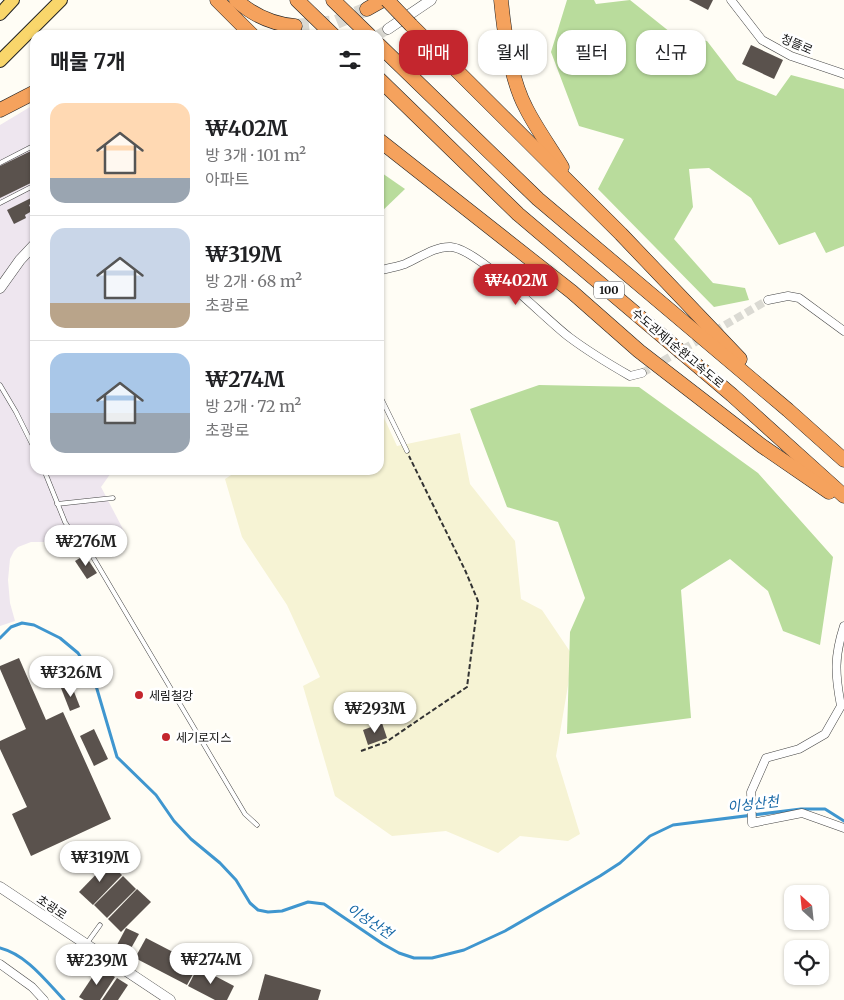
<!DOCTYPE html>
<html lang="ko">
<head>
<meta charset="utf-8">
<style>
  :root { --surface:#fff; --page:#f6f6f6; --text:#202124; --muted:#757577; --line:#e0e0e0; --accent:#c4262e }
  body { margin:0; font-family:Merriweather,"Noto Sans KR",serif; background:var(--page); color:var(--text); height:100vh; display:flex; flex-direction:column; font-size:19px; white-space:nowrap }
  * { box-sizing:border-box; margin:0 }
  p { font-size:16px; color:var(--muted) }
  .icon { flex:none; width:28px; height:28px; fill:none; stroke:currentColor; stroke-width:2; stroke-linecap:round; stroke-linejoin:round }
  .map { position:relative; flex:1; overflow:hidden }
  .sheet { position:absolute; left:30px; top:30px; width:354px; height:445px; display:flex; flex-direction:column; background:var(--surface); border-radius:15px; box-shadow:0 1px 4px #0004 }
  .sheet>* { flex:none }
  .banner { position:absolute; left:399px; top:30px; width:370px; height:45px; display:flex; gap:10px }
  .needle { width:32px; rotate:333deg }
  .controls { position:absolute; left:784px; top:885px; display:grid; gap:10px }
  .controls a { display:grid; place-items:center; width:45px; height:45px; border-radius:10px; background:var(--surface); box-shadow:0 1px 4px #0004; font-size:25px }
  .price { position:absolute; translate:-50% -42px; padding:0 11px; border-radius:18px; background:#fff; color:#222; font-size:16px; line-height:32px; filter:drop-shadow(0 1px 2px #0008) }
  .price::after { content:''; position:absolute; left:50%; top:30px; width:15px; height:11px; margin-left:-8px; background:inherit; clip-path:polygon(0 0,100% 0,50% 100%) }
  .price.on { background:var(--accent); color:#fff }
  ul { padding:0; list-style:none }
  li { display:flex; align-items:center; gap:15px; height:125px; padding:0 20px }
  li+li { border-top:1px solid var(--line) }
  li span { display:grid; place-items:center; flex:none; width:140px; height:100px; border-radius:15px; color:#555 }
  li>.icon { margin-inline-start:auto }
  span .icon { width:60px; height:60px; fill:#fffc; stroke-width:1 }
  li b { font-size:21px }
  h2 { display:flex; justify-content:space-between; align-items:center; height:60px; padding:0 20px; font-size:21px }
  .chip { padding:0 18px; border-radius:15px; background:var(--surface); box-shadow:0 1px 4px #0004; font-size:18px; line-height:45px }
  .chip.on { background:var(--accent); color:#fff }
  .map>svg:first-child { display:block }
  .industrial { fill:#eee6ef }
  .farmland { fill:#f6f3d4 }
  .forest { fill:#b9dc9c }
  .lines { fill:none; stroke-linecap:round; stroke-linejoin:round }
  .stream { stroke:#3f96cf; stroke-width:3 }
  .building { fill:#5a524d }
  .minor-tunnel { stroke:#dbdad3; stroke-width:8; stroke-dasharray:8 4; stroke-linecap:butt }
  .tertiary-tunnel { stroke:#dbdad3; stroke-width:10; stroke-dasharray:10 5; stroke-linecap:butt }
  .motorway-tunnel { stroke:#dbdad3; stroke-width:14; stroke-dasharray:14 7; stroke-linecap:butt }
  .service-casing { stroke:#444; stroke-width:5 }
  .minor-casing { stroke:#444; stroke-width:9 }
  .tertiary-casing { stroke:#444; stroke-width:11 }
  .primary-casing { stroke:#222; stroke-width:14 }
  .motorway-casing { stroke:#222; stroke-width:15 }
  .path { stroke:#333; stroke-width:2; stroke-dasharray:5 2.5; stroke-linecap:butt }
  .service { stroke:#fff; stroke-width:4 }
  .minor { stroke:#fff; stroke-width:8 }
  .tertiary { stroke:#fff; stroke-width:10 }
  .primary { stroke:#f9d66b; stroke-width:12 }
  .motorway { stroke:#f5a25d; stroke-width:14 }
  .motorway-bridge-casing { stroke:#222; stroke-width:15; stroke-linecap:butt }
  .motorway-bridge { stroke:#f5a25d; stroke-width:14 }
  .poi-dot { fill:#c4262e; stroke:#fff; stroke-width:2 }
  .labels { text-anchor:middle; dominant-baseline:central; stroke-width:5; stroke-linejoin:round; paint-order:stroke }
  .shield { fill:#fff; stroke:#585858; stroke-width:1 }
  .shield-label { font-size:11px; font-weight:bold; fill:#111 }
  .street-label { font-size:12px; fill:#111; stroke:#fff }
  .poi-label { font-size:12px; fill:#111; stroke:#fff; text-anchor:start }
  .water-label { font-size:14px; font-style:italic; fill:#1768a6; stroke:#fff }
</style>
</head>
<body>
<div class="map">
<svg width="844" height="1000" viewBox="0 0 844 1000">
  <rect width="100%" height="100%" fill="#fffdf5"/>
  <path class="industrial" d="M35 104V470H113L101 487 125 533 86 553 49 542H31L18 547 14 551 10 559 8 580 10 603 15 621 0 626V125Z"/>
  <path class="farmland" d="M379 407 397 446 460 433 470 484 515 541 521 599 542 610 573 656 556 756 580 834 568 841 520 836 498 853 446 831 392 836 335 796 303 686 320 677 287 605 242 537 225 479 239 470H379Z"/>
  <g class="forest">
    <path d="M567 0H594L596 4 630 0 675 36 707 41 737 80 776 96 791 75 844 89V246L826 253 815 232 779 245 751 198 709 168 689 169 693 207 674 239 713 283 745 288 749 300 714 307 598 189 624 139 579 126 551 52Z"/>
    <path d="M379 171 405 189 379 214Z"/>
    <path d="M539 385 639 387 758 473 833 557 820 645 783 631 768 591 730 559 681 590 691 718 567 734 570 632 585 598 558 522 507 507 470 409Z"/>
  </g>
  <g class="lines">
    <g class="stream">
      <path d="M0 638 11 627 22 623 34 625 60 638 78 653 94 679 117 757 156 795 174 821 191 839 220 863 236 880 250 903 258 910 268 912 282 911 308 902 324 904 383 944 399 953 414 958H432L464 950 505 931 600 876 620 863 650 836 673 825 801 809H825L844 821"/>
      <path d="M0 948C27 955 46 981 64 1000"/>
    </g>
  </g>
  <g class="building">
    <path d="M689 0H713L708 10Z"/>
    <path d="M751 45 783 60 774 79 742 64Z"/>
    <path d="M35 149V181L0 198V166Z"/>
    <path d="M35 196V202L29 205 32 211 25 215 26 218 14 224 7 210Z"/>
    <path d="M85 555 97 573 87 579 75 561Z"/>
    <path d="M19 658 46 720 63 712 111 819 31 856 12 814 27 807 0 749V741L26 729 0 669V666Z"/>
    <path d="M71 684 80 707 70 711 61 688Z"/>
    <path d="M382 723 387 738 368 745 363 730Z"/>
    <path d="M94 729 108 759 94 766 80 736Z"/>
    <path d="M108 862 122 875 93 905 79 892Z"/>
    <path d="M123 876 136 889 107 918 94 905Z"/>
    <path d="M137 889 151 902 121 932 108 919Z"/>
    <path d="M126 928 139 934 129 952 117 945Z"/>
    <path d="M146 938 198 965 187 985 135 958Z"/>
    <path d="M99 967 115 977 100 1000H84L79 997Z"/>
    <path d="M198 967 234 986 227 1000H215L188 986Z"/>
    <path d="M265 974 321 990 318 1000H258Z"/>
    <path d="M117 978 128 985 118 1000H102Z"/>
  </g>
  <g class="lines">
    <path class="minor-tunnel" d="M642 373 768 300"/>
    <path class="tertiary-tunnel" d="M378 35 388 29"/>
    <path class="motorway-tunnel" d="M295 26 336 22 367 9"/>
    <defs>
      <g id="service">
        <path d="M0 163 35 145"/>
        <path d="M0 203 35 185"/>
        <path d="M0 385 16 412 35 450"/>
        <path d="M379 394 407 451"/>
        <path d="M44 470 65 522 72 533 87 547 245 814 257 825"/>
        <path d="M57 504 113 498"/>
        <path d="M87 547 112 554"/>
        <path d="M87 943 100 925"/>
      </g>
      <g id="minor">
        <path d="M731 0 762 40 791 56 844 74"/>
        <path d="M379 271C387 268 397 267 405 264 419 258 435 246 451 247 478 249 544 318 569 337 589 352 609 364 630 376L642 373"/>
        <path d="M768 300 788 296 799 298 844 331"/>
        <path d="M844 626C834 657 835 674 841 706L825 734 799 749 766 758 751 792 752 823 802 813 844 828"/>
        <path d="M0 964 32 987 44 1000"/>
      </g>
      <g id="tertiary">
        <path d="M388 29 431 0"/>
        <path d="M0 288 20 260 35 244"/>
        <path d="M0 887 170 1000"/>
      </g>
      <g id="primary">
        <path d="M0 14 13 0"/>
        <path d="M0 61 61 0"/>
      </g>
      <g id="motorway">
        <path d="M217 0 252 35"/>
        <path d="M236 0C254 16 272 24 295 26"/>
        <path d="M297 0 333 35"/>
        <path d="M333 0 369 35"/>
        <path d="M501 0C504 31 511 80 526 108 536 128 550 147 562 167"/>
        <path d="M367 9 383 0"/>
        <path d="M411 25 621 234 740 359"/>
        <path d="M379 45 538 199 788 410 844 460"/>
        <path d="M379 79 518 214 732 395 844 496"/>
        <path d="M0 110 35 92"/>
        <path d="M379 140 572 292 639 351 762 446 829 492"/>
      </g>
    </defs>
    <use href="#service" class="service-casing"/>
    <use href="#minor" class="minor-casing"/>
    <use href="#tertiary" class="tertiary-casing"/>
    <use href="#primary" class="primary-casing"/>
    <use href="#motorway" class="motorway-casing"/>
    <path class="path" d="M361 751 386 742 467 687 478 601 465 570 409 456"/>
    <use href="#service" class="service"/>
    <use href="#minor" class="minor"/>
    <use href="#tertiary" class="tertiary"/>
    <use href="#primary" class="primary"/>
    <use href="#motorway" class="motorway"/>
    <defs>
      <path id="motorway-bridge" d="M387 0 411 25"/>
    </defs>
    <use href="#motorway-bridge" class="motorway-bridge-casing"/>
    <use href="#motorway-bridge" class="motorway-bridge"/>
  </g>
  <g class="poi-dot">
    <circle cx="139" cy="695" r="5"/>
    <circle cx="166" cy="737" r="5"/>
  </g>
  <g class="labels">
    <rect class="shield" x="594" y="281.5" width="30" height="17" rx="4"/>
    <g class="shield-label">
      <text x="609" y="290">100</text>
    </g>
    <g class="street-label">
      <text transform="translate(797 44) rotate(23)">청뜰로</text>
      <text transform="translate(678 348) rotate(40)">수도권제1순환고속도로</text>
      <text transform="translate(52 907) rotate(34)">초광로</text>
    </g>
    <g class="poi-label">
      <text x="149" y="695">세림철강</text>
      <text x="176" y="737">세기로지스</text>
    </g>
    <g class="water-label">
      <text transform="translate(753 804) rotate(-7)">이성산천</text>
      <text transform="translate(370 921) rotate(33)">이성산천</text>
    </g>
  </g>
</svg>
<div class="controls">
<a><svg class="needle" viewBox="-14 -14 28 28"><path d="M0-13l5 13h-10z" fill="#e53935"/><path d="M0 13l5-13h-10z" fill="#757577"/></svg></a>
<a><svg class="icon" aria-label="locate" viewBox="0 0 24 24"><circle cx="12" cy="12" r="6"/><path d="M12 2v4M12 18v4M2 12h4M18 12h4"/></svg></a>
</div>
<b class="price on" style="left:516px;top:306px">₩402M</b>
<b class="price" style="left:86px;top:567px">₩276M</b>
<b class="price" style="left:71px;top:698px">₩326M</b>
<b class="price" style="left:375px;top:734px">₩293M</b>
<b class="price" style="left:100px;top:883px">₩319M</b>
<b class="price" style="left:211px;top:985px">₩274M</b>
<b class="price" style="left:97px;top:986px">₩239M</b>
<div class="banner">
<a class="chip on">매매</a>
<a class="chip">월세</a>
<a class="chip">필터</a>
<a class="chip">신규</a>
</div>
<section class="sheet">
<h2>매물 7개<svg class="icon" aria-label="filters" viewBox="0 0 24 24"><path d="M4 7h16M4 17h16"/><circle cx="9" cy="7" r="2"/><circle cx="15" cy="17" r="2"/></svg></h2>
<ul>
<li><span style="background:linear-gradient(#ffd9b3 75%,#9aa5b1 0)"><svg class="icon" aria-label="home" viewBox="0 0 24 24"><path d="M3 11l9-7 9 7M6 9v11h12V9"/></svg></span><div><b>₩402M</b><p>방 3개 · 101 m²</p><p>아파트</p></div></li>
<li><span style="background:linear-gradient(#c9d6e8 75%,#b9a48a 0)"><svg class="icon" aria-label="home" viewBox="0 0 24 24"><path d="M3 11l9-7 9 7M6 9v11h12V9"/></svg></span><div><b>₩319M</b><p>방 2개 · 68 m²</p><p>초광로</p></div></li>
<li><span style="background:linear-gradient(#a9c7e8 60%,#9aa5b1 0)"><svg class="icon" aria-label="home" viewBox="0 0 24 24"><path d="M3 11l9-7 9 7M6 9v11h12V9"/></svg></span><div><b>₩274M</b><p>방 2개 · 72 m²</p><p>초광로</p></div></li>
</ul>
</section>
</div>
</body>
</html>
